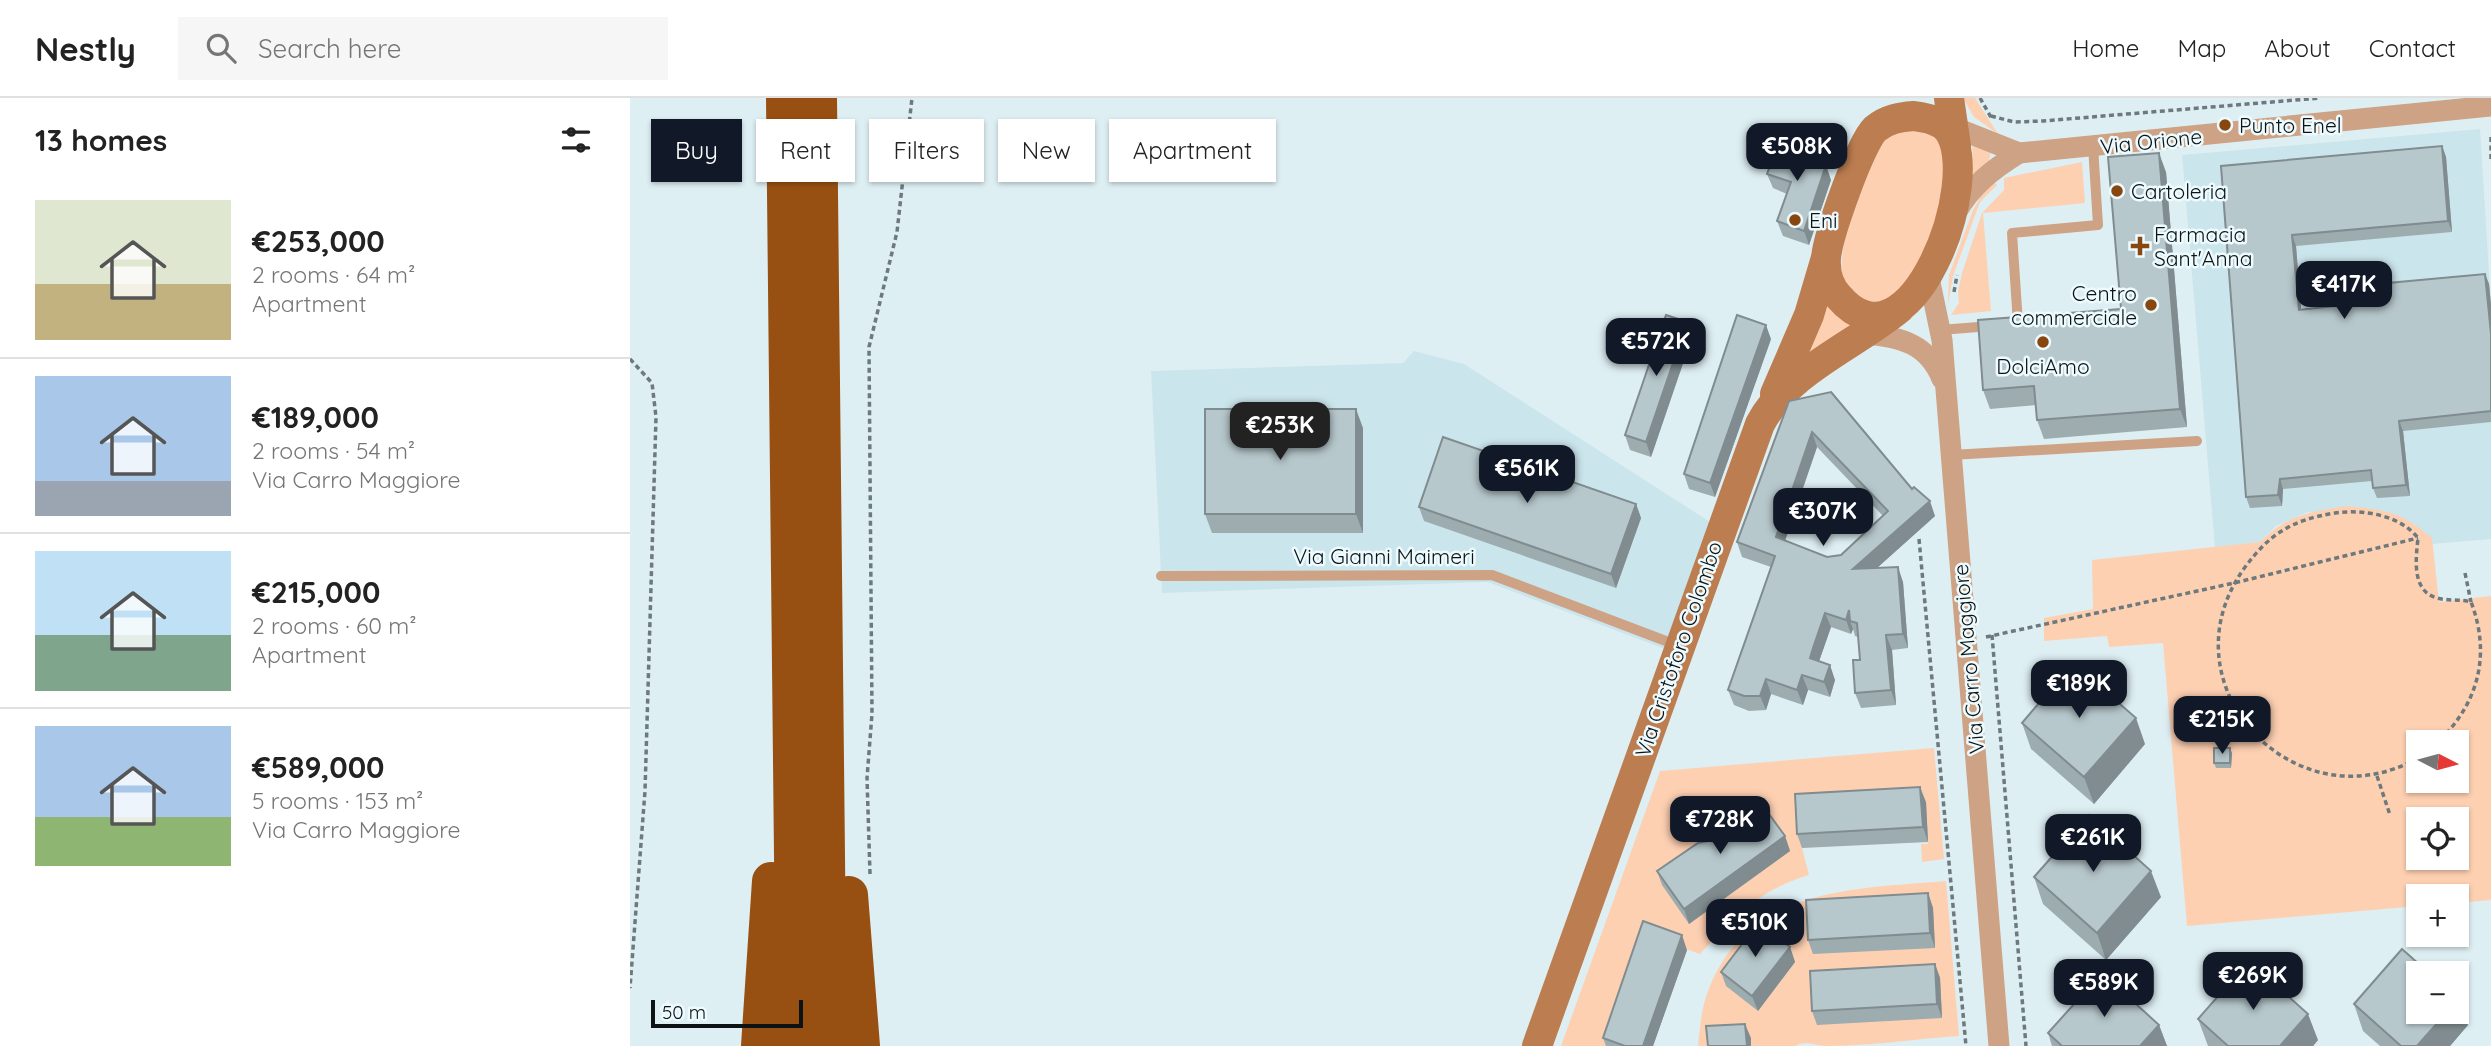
<!DOCTYPE html>
<html lang="en">
<head>
<meta charset="utf-8">
<style>
  :root { --surface:#fff; --page:#f6f6f6; --text:#222; --muted:#767676; --line:#e0e0e0; --accent:#111827 }
  body { margin:0; font-family:Quicksand,sans-serif; background:var(--page); color:var(--text); height:100vh; display:flex; flex-direction:column; font-size:26px; white-space:nowrap }
  * { box-sizing:border-box; margin:0 }
  p { font-size:23px; color:var(--muted) }
  .icon { flex:none; width:38px; height:38px; fill:none; stroke:currentColor; stroke-width:2; stroke-linecap:round; stroke-linejoin:round }
  .map { position:relative; flex:1; overflow:hidden }
  .drawer { display:flex; flex-direction:column; background:var(--surface); width:630px }
  .drawer>* { flex:none }
  .hud { position:absolute; left:21px; top:21px; width:665px; height:63px; display:flex; gap:14px }
  .needle { width:46px; rotate:96deg }
  .fabs { position:absolute; left:1776px; top:632px; display:grid; gap:14px }
  .fabs a { display:grid; place-items:center; width:63px; height:63px; border-radius:0px; background:var(--surface); box-shadow:0 2px 5px #0004; font-size:35px }
  .scale { position:absolute; left:21px; bottom:18px; width:152px; box-sizing:border-box; padding-left:7px; border:4px solid #0d1315; border-top:0; font-size:19px; line-height:24px; white-space:nowrap; color:#0d1315; -webkit-text-stroke:5px #edfbff; paint-order:stroke }
  .price { position:absolute; translate:-50% -60px; padding:0 16px; border-radius:14px; background:var(--accent); color:#fff; font-size:23px; line-height:46px; filter:drop-shadow(0 2px 4px #0008) }
  .price::after { content:''; position:absolute; left:50%; top:42px; width:21px; height:16px; margin-left:-10px; background:inherit; clip-path:polygon(0 0,100% 0,50% 100%) }
  .price.selected { background:#222; color:#fff }
  ul { padding:0; list-style:none }
  li { display:flex; align-items:center; gap:21px; height:175px; padding:0 35px }
  li+li { border-top:2px solid var(--line) }
  li span { display:grid; place-items:center; flex:none; width:196px; height:140px; border-radius:0px; color:#555 }
  li>.icon { margin-inline-start:auto }
  span .icon { width:84px; height:84px; fill:#fffc; stroke-width:1 }
  li b { font-size:30px }
  h2 { display:flex; justify-content:space-between; align-items:center; height:84px; padding:0 35px; font-size:30px }
  .chip { padding:0 24px; border-radius:0px; background:var(--surface); box-shadow:0 2px 5px #0004; font-size:24px; line-height:63px }
  .chip.selected { background:var(--accent); color:#fff }
  header { display:flex; align-items:center; gap:42px; box-sizing:border-box; height:98px; padding:0 35px; background:var(--surface); border-bottom:2px solid var(--line) }
  header strong { font-size:33px }
  nav { display:flex; gap:38px; margin-inline-start:auto; font-size:24px }
  .search { width:490px; height:63px; background:var(--page); display:flex; align-items:center; gap:18px; box-sizing:border-box; padding:0 24px; border-radius:0px; color:var(--muted); font-size:26px }
  main { display:flex; flex:1; min-height:0 }
  .map>svg:first-child { display:block }
  .built { fill:#cbe5ec }
  .green { fill:#fed0b2; fill-rule:evenodd }
  .lines { fill:none; stroke-linecap:round; stroke-linejoin:round }
  .path { stroke:#6e797c; stroke-width:3.5; stroke-dasharray:5 3.5; stroke-linecap:butt }
  .lane { stroke:#cea285; stroke-width:10 }
  .street { stroke:#cea285; stroke-width:21 }
  .secondary { stroke:#bc7d50; stroke-width:30 }
  .highway { stroke:#975012; stroke-width:38 }
  .wall { fill:#9dacaf; fill-rule:evenodd }
  .shaded-wall { fill:#808c8f }
  .building { fill:#b7c8cc; stroke:#808c8f; stroke-width:2; fill-rule:evenodd }
  .poi-dot { fill:#87470f; stroke:#edfbff; stroke-width:2.5 }
  .labels { text-anchor:middle; dominant-baseline:central; stroke-width:5; stroke-linejoin:round; paint-order:stroke }
  .poi-label { font-size:21px; fill:#0d1315; stroke:#edfbff; text-anchor:start }
  .street-label { font-size:21px; fill:#0d1315; stroke:#edfbff }
</style>
</head>
<body>
<header>
<strong>Nestly</strong>
<div class="search"><svg class="icon" aria-label="search" viewBox="0 0 24 24"><circle cx="10" cy="10" r="6"/><path d="M15 15l6 6"/></svg>Search here</div>
<nav><a>Home</a><a>Map</a><a>About</a><a>Contact</a></nav>
</header>
<main>
<section class="drawer">
<h2>13 homes<svg class="icon" aria-label="filters" viewBox="0 0 24 24"><path d="M4 7h16M4 17h16"/><circle cx="9" cy="7" r="2"/><circle cx="15" cy="17" r="2"/></svg></h2>
<ul>
<li><span style="background:linear-gradient(#dfe7d0 60%,#c2b280 0)"><svg class="icon" aria-label="home" viewBox="0 0 24 24"><path d="M3 11l9-7 9 7M6 9v11h12V9"/></svg></span><div><b>€253,000</b><p>2 rooms · 64 m²</p><p>Apartment</p></div></li>
<li><span style="background:linear-gradient(#a9c7e8 75%,#9aa5b1 0)"><svg class="icon" aria-label="home" viewBox="0 0 24 24"><path d="M3 11l9-7 9 7M6 9v11h12V9"/></svg></span><div><b>€189,000</b><p>2 rooms · 54 m²</p><p>Via Carro Maggiore</p></div></li>
<li><span style="background:linear-gradient(#bfe0f5 60%,#7fa58c 0)"><svg class="icon" aria-label="home" viewBox="0 0 24 24"><path d="M3 11l9-7 9 7M6 9v11h12V9"/></svg></span><div><b>€215,000</b><p>2 rooms · 60 m²</p><p>Apartment</p></div></li>
<li><span style="background:linear-gradient(#a9c7e8 65%,#8fb573 0)"><svg class="icon" aria-label="home" viewBox="0 0 24 24"><path d="M3 11l9-7 9 7M6 9v11h12V9"/></svg></span><div><b>€589,000</b><p>5 rooms · 153 m²</p><p>Via Carro Maggiore</p></div></li>
</ul>
</section>
<div class="map">
<svg width="1861" height="948" viewBox="0 0 1861 948">
  <rect width="100%" height="100%" fill="#deeff3"/>
  <g class="built">
    <path d="M1850 31 1861 207V441L1802 446V440L1678 414 1646 428 1630 444 1585 450 1552 57Z"/>
    <path d="M784 253 834 266 1080 424 1035 551 858 484 532 495 521 273 773 265Z"/>
  </g>
  <g class="green">
    <path d="M1333 0H1345L1368 36 1344 19Z"/>
    <path d="M1289 30C1297 34 1311 39 1314 49 1325 84 1293 186 1258 201 1253 204 1243 203 1237 203 1229 197 1217 189 1213 181 1204 156 1239 48 1262 34 1268 31 1281 31 1289 30Z"/>
    <path d="M1342 42 1361 51 1359 64 1343 76Z"/>
    <path d="M1452 64 1455 105 1353 115 1361 213 1321 217 1329 205 1328 194 1332 175 1352 115 1374 92V80Z"/>
    <path d="M1365 85 1367 87 1350 104 1323 178 1318 206 1319 177 1343 112 1354 93Z"/>
    <path d="M1195 205 1228 226 1170 263Z"/>
    <path d="M1716 408C1756 412 1770 413 1802 440L1809 504 1861 498V802L1827 805V798H1788V808L1557 828 1533 545 1479 549 1477 538 1414 543V520L1463 511 1462 462 1630 444C1656 417 1680 414 1716 408ZM1788 644H1827V682H1788ZM1788 721H1827V760H1788Z"/>
    <path d="M1304 650 1314 761 1292 764 1291 746H1298L1295 704 1171 711 1172 750 1179 777C1127 793 1106 817 1070 856L1019 838 980 948H931L1030 673Z"/>
    <path d="M1316 783 1329 938C1285 941 1240 948 1196 948 1184 948 1177 942 1165 948H1068C1070 931 1071 912 1077 896 1115 789 1222 791 1316 783Z"/>
  </g>
  <g class="lines">
    <g class="path">
      <path d="M1350 0 1362 21"/>
      <path d="M1361 18 1384 24 1413 23 1690 0"/>
      <path d="M1861 39V63"/>
      <path d="M1324 194 1327 177"/>
      <path d="M0 261 22 285 26 319 15 693 0 890"/>
      <path d="M1289 441 1336 948"/>
      <path d="M1835 475 1841 504"/>
      <path d="M1362 537 1396 948"/>
      <path d="M1356 539 1604 485 1788 440"/>
      <path d="M1788 660C1666 729 1532 588 1613 472 1639 436 1661 422 1705 415 1733 411 1770 417 1788 440 1786 460 1781 493 1807 500 1818 503 1830 501 1841 504 1861 556 1849 605 1808 644"/>
      <path d="M1747 678 1760 717"/>
      <path d="M240 776 237 680 242 616 239 249 267 134 282 0"/>
    </g>
    <g class="lane">
      <path d="M1380 226H1388L1382 135 1468 127 1463 48"/>
      <path d="M1310 232 1361 228"/>
      <path d="M1321 357 1567 343"/>
      <path d="M531 478 862 477 1049 548"/>
    </g>
    <g class="street">
      <path d="M1311 24 1389 55 1861 8"/>
      <path d="M1326 115C1341 88 1363 71 1389 55"/>
      <path d="M1298 175 1312 242 1369 948"/>
      <path d="M1236 236C1271 239 1298 246 1312 281"/>
    </g>
    <g class="secondary">
      <path d="M1319 0 1326 48"/>
      <path d="M1284 18C1297 20 1310 22 1318 32 1355 80 1280 282 1209 199 1199 189 1195 174 1196 160 1198 137 1230 46 1245 31 1257 21 1270 19 1284 18Z"/>
      <path d="M1145 296 1179 217 1195 163"/>
      <path d="M907 948 1130 326C1158 273 1224 248 1269 211"/>
    </g>
    <g class="highway">
      <path d="M155 0 165 948"/>
      <path d="M188 0 198 948"/>
      <path d="M219 797 231 948"/>
      <path d="M130 948 141 783"/>
    </g>
  </g>
  <g class="wall">
    <path d="M1812 48 1816 59 1822 134 1666 148 1671 211 1759 202 1855 176 1859 186 1861 207V324L1773 333 1780 398 1747 400 1743 390 1742 383 1653 391 1652 408 1620 410 1616 399 1591 68Z"/>
    <path d="M1176 51 1180 61 1201 82 1179 147 1153 138 1147 123 1157 96 1143 90 1137 76Z"/>
    <path d="M1536 74 1557 329 1414 341 1407 322 1406 307 1360 311 1353 292 1491 211Z"/>
    <path d="M1057 224 1062 239 1021 359 1000 352 995 337Z"/>
    <path d="M1141 241 1085 399 1059 391 1054 376Z"/>
    <path d="M1159 303 1305 418 1247 470 1273 484 1278 550 1262 552 1266 607 1231 610 1225 595 1230 562 1228 539 1225 538 1223 531 1221 536 1201 529 1189 563 1205 582 1200 599 1178 592 1173 607 1141 596 1136 612 1119 613 1104 607 1098 592 1141 469 1112 459 1107 444ZM1187 349 1253 418 1211 457 1197 459 1155 443Z"/>
    <path d="M733 330V435H582L575 416Z"/>
    <path d="M1006 406 1011 420 986 490 794 423 789 409Z"/>
    <path d="M1392 625 1515 646 1464 706 1401 651Z"/>
    <path d="M1602 655 1601 670H1586L1584 665Z"/>
    <path d="M1296 704 1298 744 1172 750 1167 736Z"/>
    <path d="M1155 738 1160 753 1059 826 1032 787 1027 773Z"/>
    <path d="M1404 779 1531 799 1476 862 1413 806Z"/>
    <path d="M1298 795 1303 810 1305 850 1183 856 1178 842Z"/>
    <path d="M1160 849 1165 864 1128 913 1096 888 1091 874Z"/>
    <path d="M1057 852 1023 948H976L973 940Z"/>
    <path d="M1305 866 1310 880 1312 920 1187 927 1182 913Z"/>
    <path d="M1724 906 1838 927 1820 948H1750L1733 933Z"/>
    <path d="M1568 921 1688 942 1683 948H1578Z"/>
    <path d="M1529 927 1537 948H1422L1418 935Z"/>
  </g>
  <g class="shaded-wall">
    <path d="M1812 48 1816 59 1822 134 1818 123Z"/>
    <path d="M1176 51 1182 66 1174 59Z"/>
    <path d="M1529 55 1536 74 1557 329 1550 311Z"/>
    <path d="M1196 67 1201 82 1179 147 1174 133Z"/>
    <path d="M1662 137 1666 148 1672 222 1669 212Z"/>
    <path d="M1855 176 1859 186 1861 207V236Z"/>
    <path d="M1057 224 1062 239 1021 359 1016 344Z"/>
    <path d="M1136 227 1141 241 1085 399 1080 385Z"/>
    <path d="M726 311 733 330V435L726 416Z"/>
    <path d="M1769 323 1773 333 1780 398 1776 387Z"/>
    <path d="M1182 334 1187 349 1151 454 1146 439Z"/>
    <path d="M1650 381 1653 391 1652 408 1648 397Z"/>
    <path d="M1300 403 1305 418 1229 486 1223 471Z"/>
    <path d="M1006 406 1011 420 986 490 981 476Z"/>
    <path d="M1268 469 1273 484 1278 550 1273 536Z"/>
    <path d="M1219 512 1220 523 1223 531 1221 536 1216 522Z"/>
    <path d="M1195 515 1201 529 1185 575 1180 560Z"/>
    <path d="M1256 537 1262 552 1266 607 1261 592Z"/>
    <path d="M1200 567 1205 582 1200 599 1194 584Z"/>
    <path d="M1172 577 1178 592 1173 607 1167 592Z"/>
    <path d="M1136 581 1141 596 1136 612 1130 598Z"/>
    <path d="M1506 620 1515 646 1464 706 1454 679Z"/>
    <path d="M1600 650 1602 655 1601 670 1600 665Z"/>
    <path d="M1290 689 1296 704 1298 744 1293 729Z"/>
    <path d="M1155 738 1160 753 1059 826 1054 811Z"/>
    <path d="M1521 773 1531 799 1476 862 1467 835Z"/>
    <path d="M1298 795 1303 810 1305 850 1300 835Z"/>
    <path d="M1052 837 1057 852 1023 948H1013Z"/>
    <path d="M1160 849 1165 864 1128 913 1122 898Z"/>
    <path d="M1305 866 1310 880 1312 920 1307 906Z"/>
    <path d="M1828 901 1838 927 1820 948H1787L1817 914H1827V902Z"/>
    <path d="M1678 916 1688 942 1683 948H1650Z"/>
    <path d="M1115 926 1121 940V948H1117Z"/>
    <path d="M1529 927 1537 948H1510Z"/>
  </g>
  <g class="building">
    <path d="M1150 42 1176 51 1174 59 1196 67 1174 133 1147 123 1161 84 1137 76Z"/>
    <path d="M1812 48 1818 123 1662 137 1669 212 1759 202 1758 185 1855 176 1861 236V313L1769 323 1776 387 1743 390 1741 372 1650 381 1648 397 1616 399 1591 68Z"/>
    <path d="M1529 55 1550 311 1407 322 1404 288 1353 292 1348 222 1491 211 1478 59Z"/>
    <path d="M1036 217 1057 224 1016 344 995 337Z"/>
    <path d="M1107 217 1136 227 1080 385 1054 376Z"/>
    <path d="M1201 294 1282 391 1284 389 1300 403 1223 471 1268 469 1273 536 1256 537 1261 592 1225 595 1223 562H1230L1227 525 1220 523 1219 512 1216 522 1195 515 1183 550 1180 560 1200 567 1194 584 1172 577 1167 592 1136 581 1130 598H1114L1098 592 1145 458 1107 444 1159 303ZM1182 334 1258 413 1211 457 1197 459 1146 439Z"/>
    <rect x="575" y="311" width="151" height="105"/>
    <path d="M813 339 1006 406 981 476 789 409Z"/>
    <path d="M1443 565 1506 620 1454 679 1392 625Z"/>
    <rect x="1584" y="650" width="16" height="15"/>
    <path d="M1290 689 1293 729 1167 736 1165 696Z"/>
    <path d="M1131 705 1155 738 1054 811 1027 773 1068 745 1078 743Z"/>
    <path d="M1459 717 1521 773 1467 835 1404 779Z"/>
    <path d="M1298 795 1300 835 1178 842 1176 802Z"/>
    <path d="M1013 823 1052 837 1013 948H995L973 940Z"/>
    <path d="M1128 825 1160 849 1122 898 1091 874Z"/>
    <path d="M1772 851 1799 875H1788V914H1817L1787 948H1771L1724 906Z"/>
    <path d="M1619 863 1678 916 1650 948H1598L1568 921Z"/>
    <path d="M1305 866 1307 906 1182 913 1180 873Z"/>
    <path d="M1472 875 1529 927 1510 948H1432L1418 935Z"/>
    <path d="M1115 926 1117 948H1078L1076 928Z"/>
  </g>
  <g class="poi-dot">
    <circle cx="1595" cy="27" r="7"/>
    <circle cx="1487" cy="93" r="7"/>
    <circle cx="1165" cy="122" r="7"/>
    <path d="M1506.5 137.5h7v7h7v7h-7v7h-7v-7h-7v-7h7z"/>
    <circle cx="1521" cy="207" r="7"/>
    <circle cx="1413" cy="244" r="7"/>
  </g>
  <g class="labels">
    <g class="poi-label">
      <text x="1609" y="27">Punto Enel</text>
      <text x="1501" y="93">Cartoleria</text>
      <text x="1179" y="122">Eni</text>
      <text x="1524" y="136">Farmacia<tspan x="1524" dy="24">Sant'Anna</tspan></text>
      <text x="1507" y="195" text-anchor="end">Centro<tspan x="1507" dy="24">commerciale</tspan></text>
      <text x="1413" y="268" text-anchor="middle">DolciAmo</text>
    </g>
    <g class="street-label">
      <text transform="translate(1521 43) rotate(-6)">Via Orione</text>
      <text x="754" y="458">Via Gianni Maimeri</text>
      <text transform="translate(1048 551) rotate(-71)">Via Cristoforo Colombo</text>
      <text transform="translate(1338 561) rotate(-95)">Via Carro Maggiore</text>
    </g>
  </g>
</svg>
<div class="fabs">
<a><svg class="needle" viewBox="-14 -14 28 28"><path d="M0-13l5 13h-10z" fill="#e53935"/><path d="M0 13l5-13h-10z" fill="#767676"/></svg></a>
<a><svg class="icon" aria-label="locate" viewBox="0 0 24 24"><circle cx="12" cy="12" r="6"/><path d="M12 2v4M12 18v4M2 12h4M18 12h4"/></svg></a>
<a>+</a>
<a>−</a>
</div>
<div class="scale">50 m</div>
<b class="price" style="left:1167px;top:85px">€508K</b>
<b class="price" style="left:1714px;top:223px">€417K</b>
<b class="price" style="left:1026px;top:280px">€572K</b>
<b class="price selected" style="left:650px;top:364px">€253K</b>
<b class="price" style="left:897px;top:407px">€561K</b>
<b class="price" style="left:1193px;top:450px">€307K</b>
<b class="price" style="left:1449px;top:622px">€189K</b>
<b class="price" style="left:1592px;top:658px">€215K</b>
<b class="price" style="left:1090px;top:758px">€728K</b>
<b class="price" style="left:1463px;top:776px">€261K</b>
<b class="price" style="left:1125px;top:861px">€510K</b>
<b class="price" style="left:1623px;top:914px">€269K</b>
<b class="price" style="left:1474px;top:921px">€589K</b>
<div class="hud">
<a class="chip selected">Buy</a>
<a class="chip">Rent</a>
<a class="chip">Filters</a>
<a class="chip">New</a>
<a class="chip">Apartment</a>
</div>
</div>
</main>
</body>
</html>
